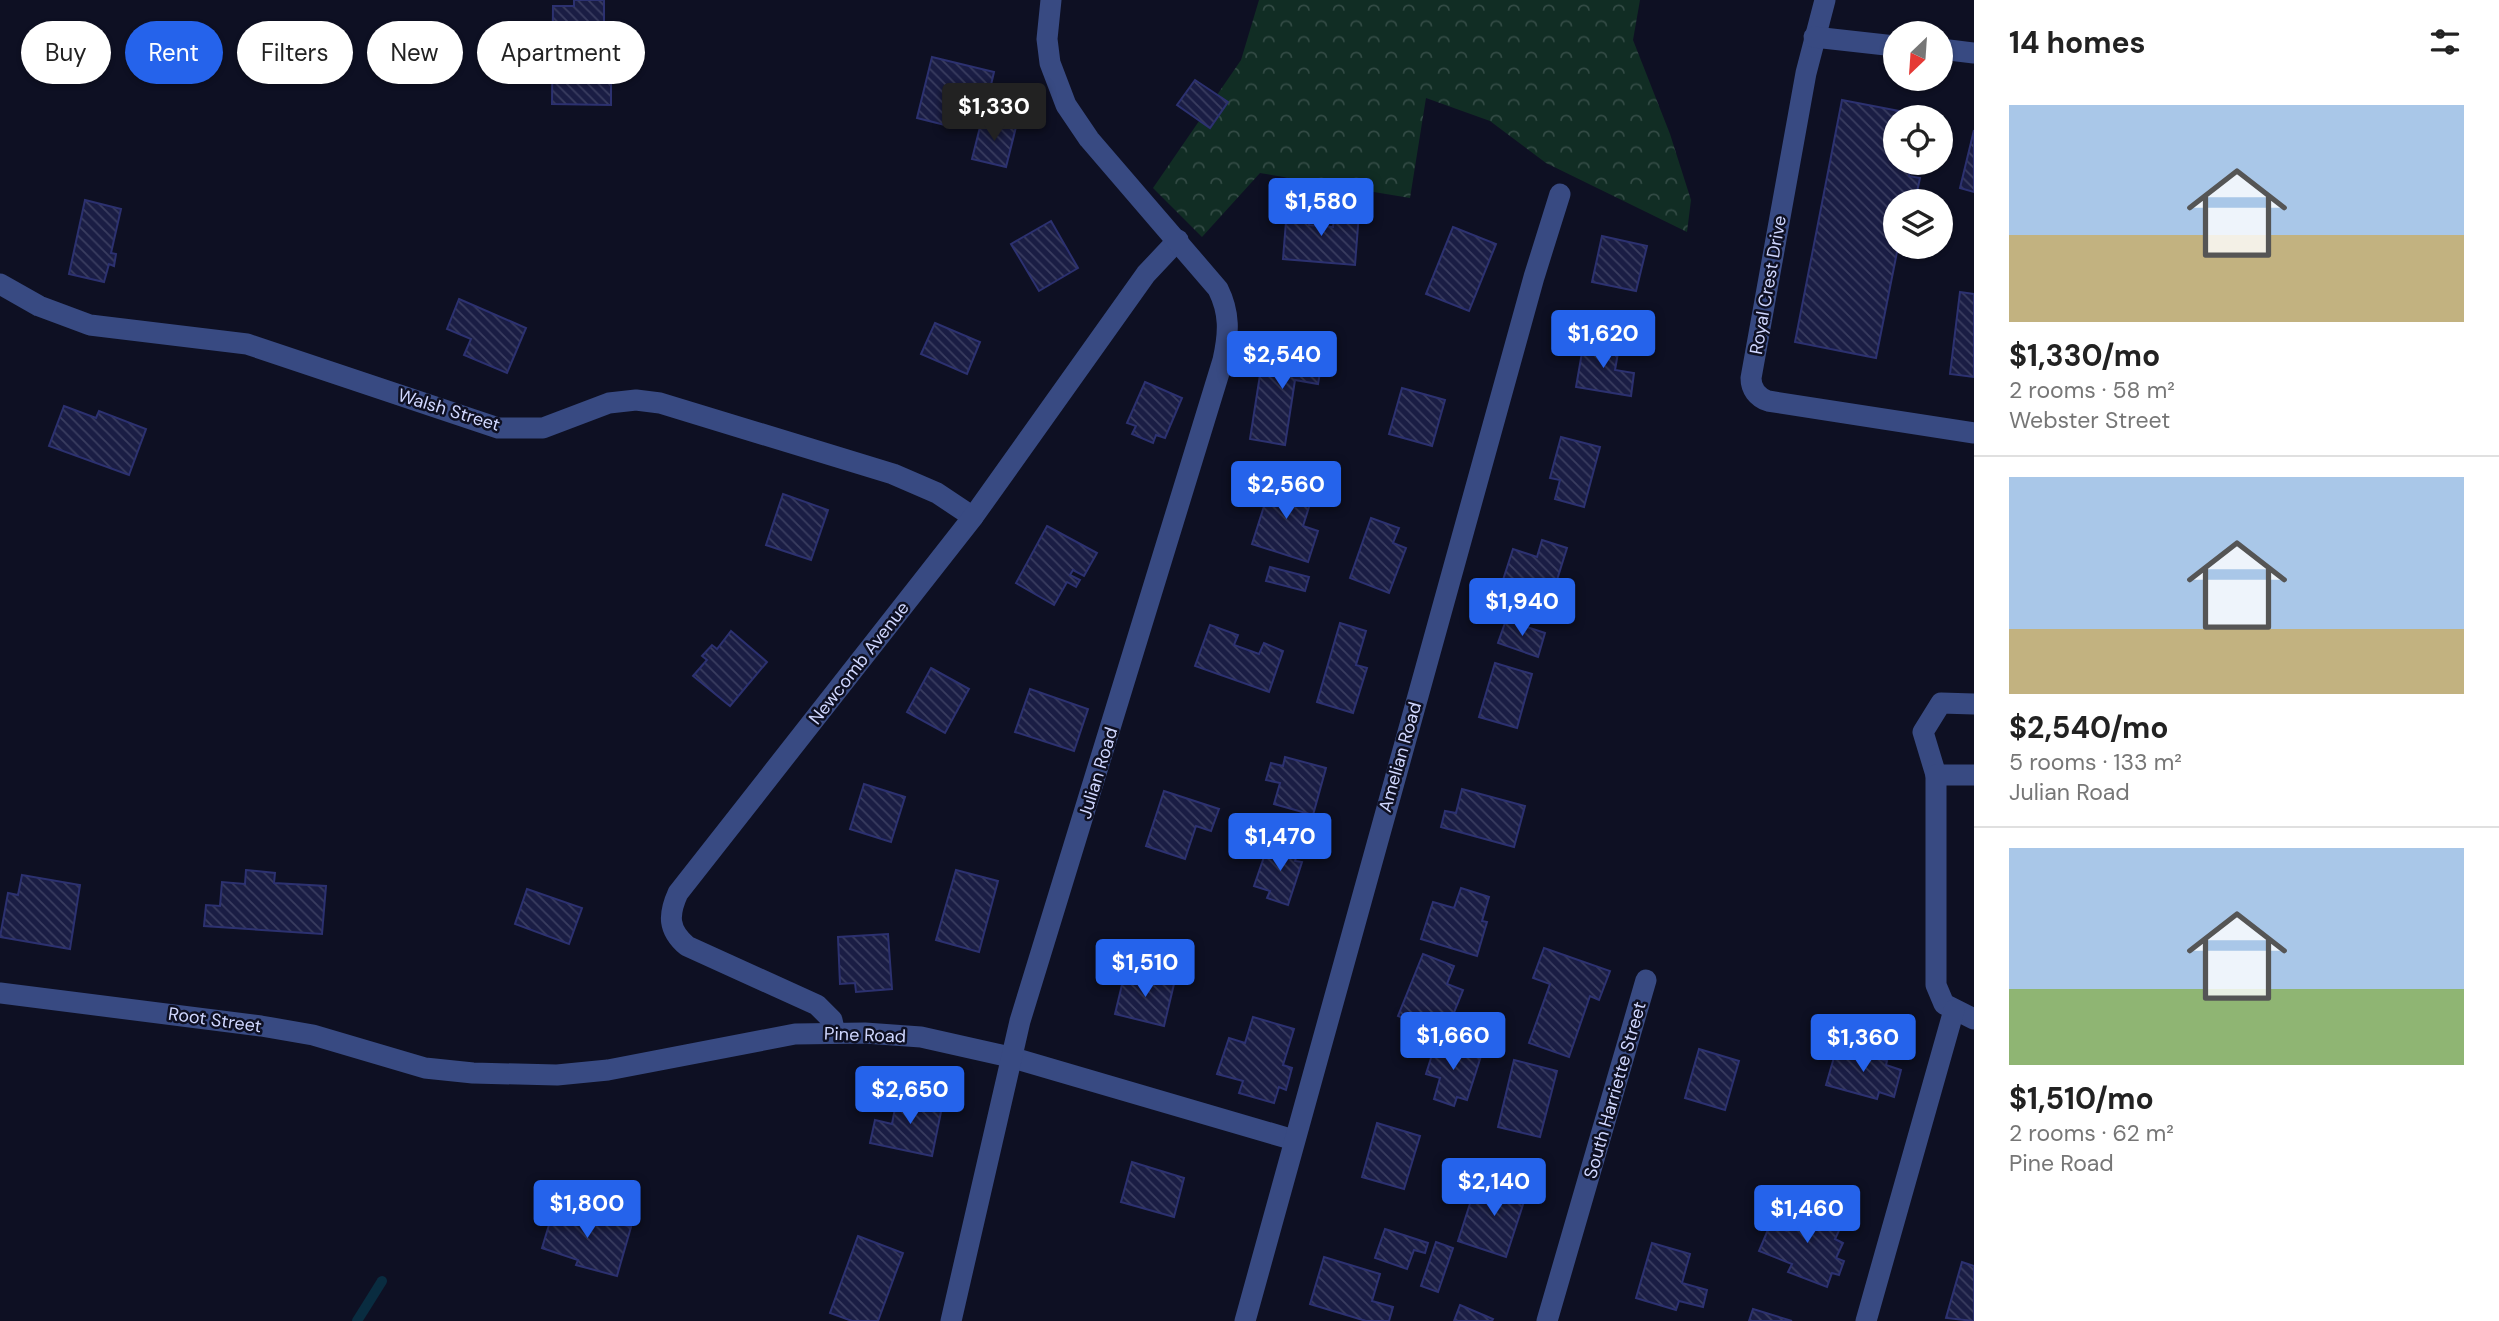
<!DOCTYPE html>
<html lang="en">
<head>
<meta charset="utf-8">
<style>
  :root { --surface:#fff; --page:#f6f6f6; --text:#222; --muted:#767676; --line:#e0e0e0; --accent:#2563eb }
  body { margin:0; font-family:"DM Sans",sans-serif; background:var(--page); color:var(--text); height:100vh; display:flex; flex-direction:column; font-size:26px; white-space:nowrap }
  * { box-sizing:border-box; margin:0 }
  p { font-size:23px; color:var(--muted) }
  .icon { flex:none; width:38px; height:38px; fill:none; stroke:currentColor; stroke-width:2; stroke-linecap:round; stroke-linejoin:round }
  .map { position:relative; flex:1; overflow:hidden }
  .details { display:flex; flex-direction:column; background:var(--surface); width:525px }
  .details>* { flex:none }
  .guide { position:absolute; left:21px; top:21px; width:665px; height:63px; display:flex; gap:14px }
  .needle { width:46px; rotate:205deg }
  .controls { position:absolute; left:1883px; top:21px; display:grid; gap:14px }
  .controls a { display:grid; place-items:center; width:70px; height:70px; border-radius:50%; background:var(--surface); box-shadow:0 2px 5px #0004; font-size:35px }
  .price { position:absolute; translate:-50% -60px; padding:0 16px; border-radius:7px; background:var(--accent); color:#fff; font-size:23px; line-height:46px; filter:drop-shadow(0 2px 4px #0008) }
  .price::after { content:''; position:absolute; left:50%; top:42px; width:21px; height:16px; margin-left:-10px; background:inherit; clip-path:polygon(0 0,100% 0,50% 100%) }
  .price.selected { background:#222; color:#fff }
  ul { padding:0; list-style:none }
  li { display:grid; align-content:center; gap:14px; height:371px; padding:0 35px }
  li+li { border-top:2px solid var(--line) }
  li span { display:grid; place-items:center; height:217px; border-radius:0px; color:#555 }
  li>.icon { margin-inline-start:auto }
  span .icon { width:126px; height:126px; fill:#fffc; stroke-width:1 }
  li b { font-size:30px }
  h2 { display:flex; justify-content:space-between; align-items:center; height:84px; padding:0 35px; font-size:30px }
  .pill { padding:0 24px; border-radius:32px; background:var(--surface); box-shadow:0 2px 5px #0004; font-size:24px; line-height:63px }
  .pill.selected { background:var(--accent); color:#fff }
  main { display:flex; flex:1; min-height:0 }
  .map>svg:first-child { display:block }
  .forest { fill:url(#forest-crowns) }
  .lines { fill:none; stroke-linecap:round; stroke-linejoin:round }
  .stream { stroke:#092c40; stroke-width:10 }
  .building { fill:url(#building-back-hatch); stroke:#2c3170; stroke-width:2 }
  .minor { stroke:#384a82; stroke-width:21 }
  .labels { text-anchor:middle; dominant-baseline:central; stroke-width:5; stroke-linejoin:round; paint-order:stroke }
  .street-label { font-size:18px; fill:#d0d7ff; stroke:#0e1023 }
</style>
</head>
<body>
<main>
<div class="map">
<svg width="1974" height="1321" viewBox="0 0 1974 1321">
  <defs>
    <pattern id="forest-crowns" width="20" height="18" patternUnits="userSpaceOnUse" patternTransform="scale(1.75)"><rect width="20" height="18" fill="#112d24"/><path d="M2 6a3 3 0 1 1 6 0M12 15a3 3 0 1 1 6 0" fill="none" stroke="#334b45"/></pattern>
    <pattern id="building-back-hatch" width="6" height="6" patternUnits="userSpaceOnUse" patternTransform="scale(1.75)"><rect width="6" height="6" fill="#1a1d44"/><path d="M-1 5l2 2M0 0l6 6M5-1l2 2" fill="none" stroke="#3a3d60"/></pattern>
  </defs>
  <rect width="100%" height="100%" fill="#0e1023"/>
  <path class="forest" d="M1259 0H1640L1633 40 1670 134 1691 200 1687 232 1546 163 1490 121 1426 98 1410 198 1260 173 1202 237 1153 188 1241 60Z"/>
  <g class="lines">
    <path class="stream" d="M357 1321 382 1281"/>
  </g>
  <g class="building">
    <path d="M574 0H604V66H611V105L552 104 553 6H574Z"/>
    <path d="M932 57 994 72 985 111 948 102 945 118 955 120 953 127 917 118Z"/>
    <path d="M1195 80 1228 102 1210 128 1177 105Z"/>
    <path d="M1842 100 1920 115 1895 117V163H1911L1909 176 1920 178 1915 201H1895L1898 247 1876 358 1795 342Z"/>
    <path d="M982 119 1016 127 1006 167 972 159Z"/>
    <path d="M1974 130V192L1960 188Z"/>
    <path d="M85 200 121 209 111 253 116 254 114 266 109 264 104 282 69 274Z"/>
    <path d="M1287 209 1310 211 1309 225 1333 227 1335 210 1359 213 1355 265 1283 259Z"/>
    <path d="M1051 221 1078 268 1039 291 1011 244Z"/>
    <path d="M1453 227 1496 244 1469 311 1426 294Z"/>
    <path d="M1602 236 1647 246 1636 291 1592 282Z"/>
    <path d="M1960 292 1974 294V377L1950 374Z"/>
    <path d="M459 299 526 328 507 373 464 355 471 339 447 329Z"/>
    <path d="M935 323 980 342 967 374 921 354Z"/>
    <path d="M1584 341 1619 347 1615 370 1634 373 1631 396 1576 387Z"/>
    <path d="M1282 344 1324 350 1318 384 1295 380 1285 445 1250 439 1262 362 1279 365Z"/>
    <path d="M1145 382 1182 398 1165 438 1156 435 1153 443 1132 434 1136 426 1127 423Z"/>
    <path d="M1402 388 1445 400 1432 446 1389 434Z"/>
    <path d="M64 406 96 418 99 411 146 429 129 475 49 446Z"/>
    <path d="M1561 437 1600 447 1584 507 1555 499 1560 480 1550 478Z"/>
    <path d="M1273 478 1314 491 1303 526 1318 531 1308 562 1252 544Z"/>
    <path d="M783 494 828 510 811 560 766 545Z"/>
    <path d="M1371 518 1399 528 1393 543 1406 548 1389 593 1350 578Z"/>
    <path d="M1047 526 1097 553 1084 576 1073 570 1070 575 1080 580 1076 587 1067 582 1054 605 1016 583Z"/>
    <path d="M1542 540 1567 548 1551 599 1502 583 1513 549 1537 557Z"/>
    <path d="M1270 567 1309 577 1305 591 1266 581Z"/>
    <path d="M1506 620 1545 633 1538 657 1498 643Z"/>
    <path d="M1340 623 1366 631 1356 665 1367 668 1353 713 1317 702Z"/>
    <path d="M1210 625 1238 635 1234 645 1259 654 1264 643 1283 651 1269 692 1195 666Z"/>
    <path d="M731 631 767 662 730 706 693 676 707 660 702 656 712 645 717 649Z"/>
    <path d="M1495 663 1532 674 1517 728 1479 717Z"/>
    <path d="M931 668 969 689 945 733 907 712Z"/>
    <path d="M1030 689 1088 709 1074 751 1015 732Z"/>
    <path d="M1285 757 1326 768 1313 815 1274 804 1280 783 1266 780 1271 763 1283 766Z"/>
    <path d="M864 784 905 797 891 842 850 829Z"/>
    <path d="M1462 789 1525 806 1514 847 1441 827 1445 811 1456 813Z"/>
    <path d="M1164 791 1219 809 1211 831 1196 826 1185 859 1146 846Z"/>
    <path d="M1280 841 1300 847 1295 861 1302 862 1288 905 1267 898 1270 891 1254 886 1265 854 1274 857Z"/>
    <path d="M246 870 275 873 274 883 326 886 322 934 204 926 206 905 220 906 222 882 245 884Z"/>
    <path d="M956 870 998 881 979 952 936 940Z"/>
    <path d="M22 875 80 885 70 949 0 937 8 893 18 895Z"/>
    <path d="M1461 888 1489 897 1482 921 1487 922 1477 956 1421 939 1433 902 1454 908Z"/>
    <path d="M527 889 582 908 569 944 515 924Z"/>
    <path d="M888 934 892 989 856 992 855 983 840 984 838 937Z"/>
    <path d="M1544 948 1610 971 1599 1000 1590 996 1569 1057 1529 1043 1550 984 1533 978Z"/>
    <path d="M1423 954 1454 966 1447 984 1463 990 1445 1035 1398 1016Z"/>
    <path d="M1125 972 1174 984 1164 1026 1115 1014Z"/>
    <path d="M1253 1017 1294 1029 1283 1065 1292 1068 1286 1090 1279 1087 1274 1103 1239 1093 1243 1081 1217 1074 1229 1038 1245 1043Z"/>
    <path d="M1436 1042 1481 1056 1467 1100 1457 1097 1454 1106 1434 1099 1440 1078 1426 1074Z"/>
    <path d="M1837 1047 1887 1061 1886 1065 1901 1070 1894 1097 1879 1092 1877 1099 1826 1085Z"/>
    <path d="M1699 1049 1739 1061 1725 1110 1685 1098Z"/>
    <path d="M1514 1060 1557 1071 1540 1137 1498 1127Z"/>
    <path d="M898 1093 943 1102 932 1156 870 1143 875 1120 892 1124Z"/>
    <path d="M1377 1123 1420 1136 1404 1189 1362 1177Z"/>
    <path d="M1132 1162 1184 1178 1174 1217 1121 1202Z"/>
    <path d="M1505 1178 1529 1186 1506 1257 1458 1241 1475 1188 1499 1196Z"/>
    <path d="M1798 1204 1843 1222 1835 1239 1843 1243 1836 1258 1844 1261 1839 1275 1832 1273 1827 1287 1788 1272 1792 1264 1759 1251 1770 1225 1787 1231Z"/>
    <path d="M555 1205 631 1227 617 1276 576 1265 578 1260 542 1248Z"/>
    <path d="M1385 1229 1428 1243 1425 1253 1414 1250 1407 1269 1375 1258Z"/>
    <path d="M858 1236 903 1253 878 1321H852L830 1313Z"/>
    <path d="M1436 1242 1453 1248 1438 1292 1421 1286Z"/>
    <path d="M1652 1243 1690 1254 1682 1283 1707 1290 1703 1307 1679 1301 1676 1310 1636 1298Z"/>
    <path d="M1324 1257 1380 1274 1372 1301 1393 1307 1389 1321H1366L1310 1304Z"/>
    <path d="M1962 1262 1974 1266V1321L1946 1318Z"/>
    <path d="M1460 1305 1493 1319 1492 1321H1454Z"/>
    <path d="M1753 1309 1792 1321H1749Z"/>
  </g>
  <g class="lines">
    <g class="minor">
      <path d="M1825 0 1806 73 1751 378C1751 389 1757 397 1768 401L1974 433"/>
      <path d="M1814 37 1895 46"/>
      <path d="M1941 49 1974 53"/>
      <path d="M0 284 39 306 90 325 247 344 498 428H543L609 403 636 400 660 403 893 474 937 493 973 517"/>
      <path d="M1936 775 1923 732 1941 703 1974 704"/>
      <path d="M1974 775H1936V985L1944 1004 1974 1019"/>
      <path d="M0 993 261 1026 313 1035 425 1068 473 1073 557 1075 608 1070 795 1034 865 1033 921 1037 1010 1057 1294 1140"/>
      <path d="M835 1033 832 1020 817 1005 687 946C668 930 668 915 678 893L973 517 1146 274 1178 240"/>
      <path d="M951 1321 1020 1021 1223 360C1229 333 1230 313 1218 289L1089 139 1066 105 1050 63 1047 39 1051 0"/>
      <path d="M1245 1321 1534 277 1560 194"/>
      <path d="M1547 1321 1646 980"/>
      <path d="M1866 1321 1954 1010"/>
    </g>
  </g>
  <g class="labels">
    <g class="street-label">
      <text transform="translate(1768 285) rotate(-80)">Royal Crest Drive</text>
      <text transform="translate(449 410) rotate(17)">Walsh Street</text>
      <text transform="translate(859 663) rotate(-52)">Newcomb Avenue</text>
      <text transform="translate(1400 757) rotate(-74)">Amelian Road</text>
      <text transform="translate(1098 773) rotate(-73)">Julian Road</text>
      <text transform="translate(215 1020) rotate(8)">Root Street</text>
      <text transform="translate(865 1035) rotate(2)">Pine Road</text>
      <text transform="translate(1615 1090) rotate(-74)">South Harriette Street</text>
    </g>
  </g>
</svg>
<div class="controls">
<a><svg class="needle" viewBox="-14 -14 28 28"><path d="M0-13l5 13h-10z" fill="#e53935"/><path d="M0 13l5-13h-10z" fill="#767676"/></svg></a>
<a><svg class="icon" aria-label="locate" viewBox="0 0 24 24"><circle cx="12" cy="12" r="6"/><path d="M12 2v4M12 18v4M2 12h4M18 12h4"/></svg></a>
<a><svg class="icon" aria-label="layers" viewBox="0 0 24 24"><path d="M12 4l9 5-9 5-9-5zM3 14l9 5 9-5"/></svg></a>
</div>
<b class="price selected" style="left:994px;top:143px">$1,330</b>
<b class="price" style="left:1321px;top:238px">$1,580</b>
<b class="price" style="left:1603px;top:370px">$1,620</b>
<b class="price" style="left:1282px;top:391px">$2,540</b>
<b class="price" style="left:1286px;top:521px">$2,560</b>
<b class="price" style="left:1522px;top:638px">$1,940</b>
<b class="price" style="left:1280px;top:873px">$1,470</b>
<b class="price" style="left:1145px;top:999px">$1,510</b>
<b class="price" style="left:1453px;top:1072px">$1,660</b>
<b class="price" style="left:1863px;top:1074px">$1,360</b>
<b class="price" style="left:910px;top:1126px">$2,650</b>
<b class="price" style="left:1494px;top:1218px">$2,140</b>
<b class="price" style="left:587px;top:1240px">$1,800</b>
<b class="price" style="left:1807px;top:1245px">$1,460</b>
<div class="guide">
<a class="pill">Buy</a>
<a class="pill selected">Rent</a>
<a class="pill">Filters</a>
<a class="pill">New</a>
<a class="pill">Apartment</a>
</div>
</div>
<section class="details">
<h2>14 homes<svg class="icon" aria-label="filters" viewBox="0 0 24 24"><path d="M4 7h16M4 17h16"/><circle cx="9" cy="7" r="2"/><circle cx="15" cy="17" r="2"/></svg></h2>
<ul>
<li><span style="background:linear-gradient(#a9c7e8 60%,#c2b280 0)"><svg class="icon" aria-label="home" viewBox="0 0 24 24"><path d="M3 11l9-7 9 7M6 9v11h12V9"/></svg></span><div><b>$1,330/mo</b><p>2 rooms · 58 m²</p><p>Webster Street</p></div></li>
<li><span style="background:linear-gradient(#a9c7e8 70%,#c2b280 0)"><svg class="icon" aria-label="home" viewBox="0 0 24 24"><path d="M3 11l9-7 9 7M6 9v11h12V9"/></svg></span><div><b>$2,540/mo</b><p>5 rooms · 133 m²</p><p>Julian Road</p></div></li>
<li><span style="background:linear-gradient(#a9c7e8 65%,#8fb573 0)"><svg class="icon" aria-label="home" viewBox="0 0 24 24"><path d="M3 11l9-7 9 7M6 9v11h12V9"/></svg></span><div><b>$1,510/mo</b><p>2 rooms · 62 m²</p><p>Pine Road</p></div></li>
</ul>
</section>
</main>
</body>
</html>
